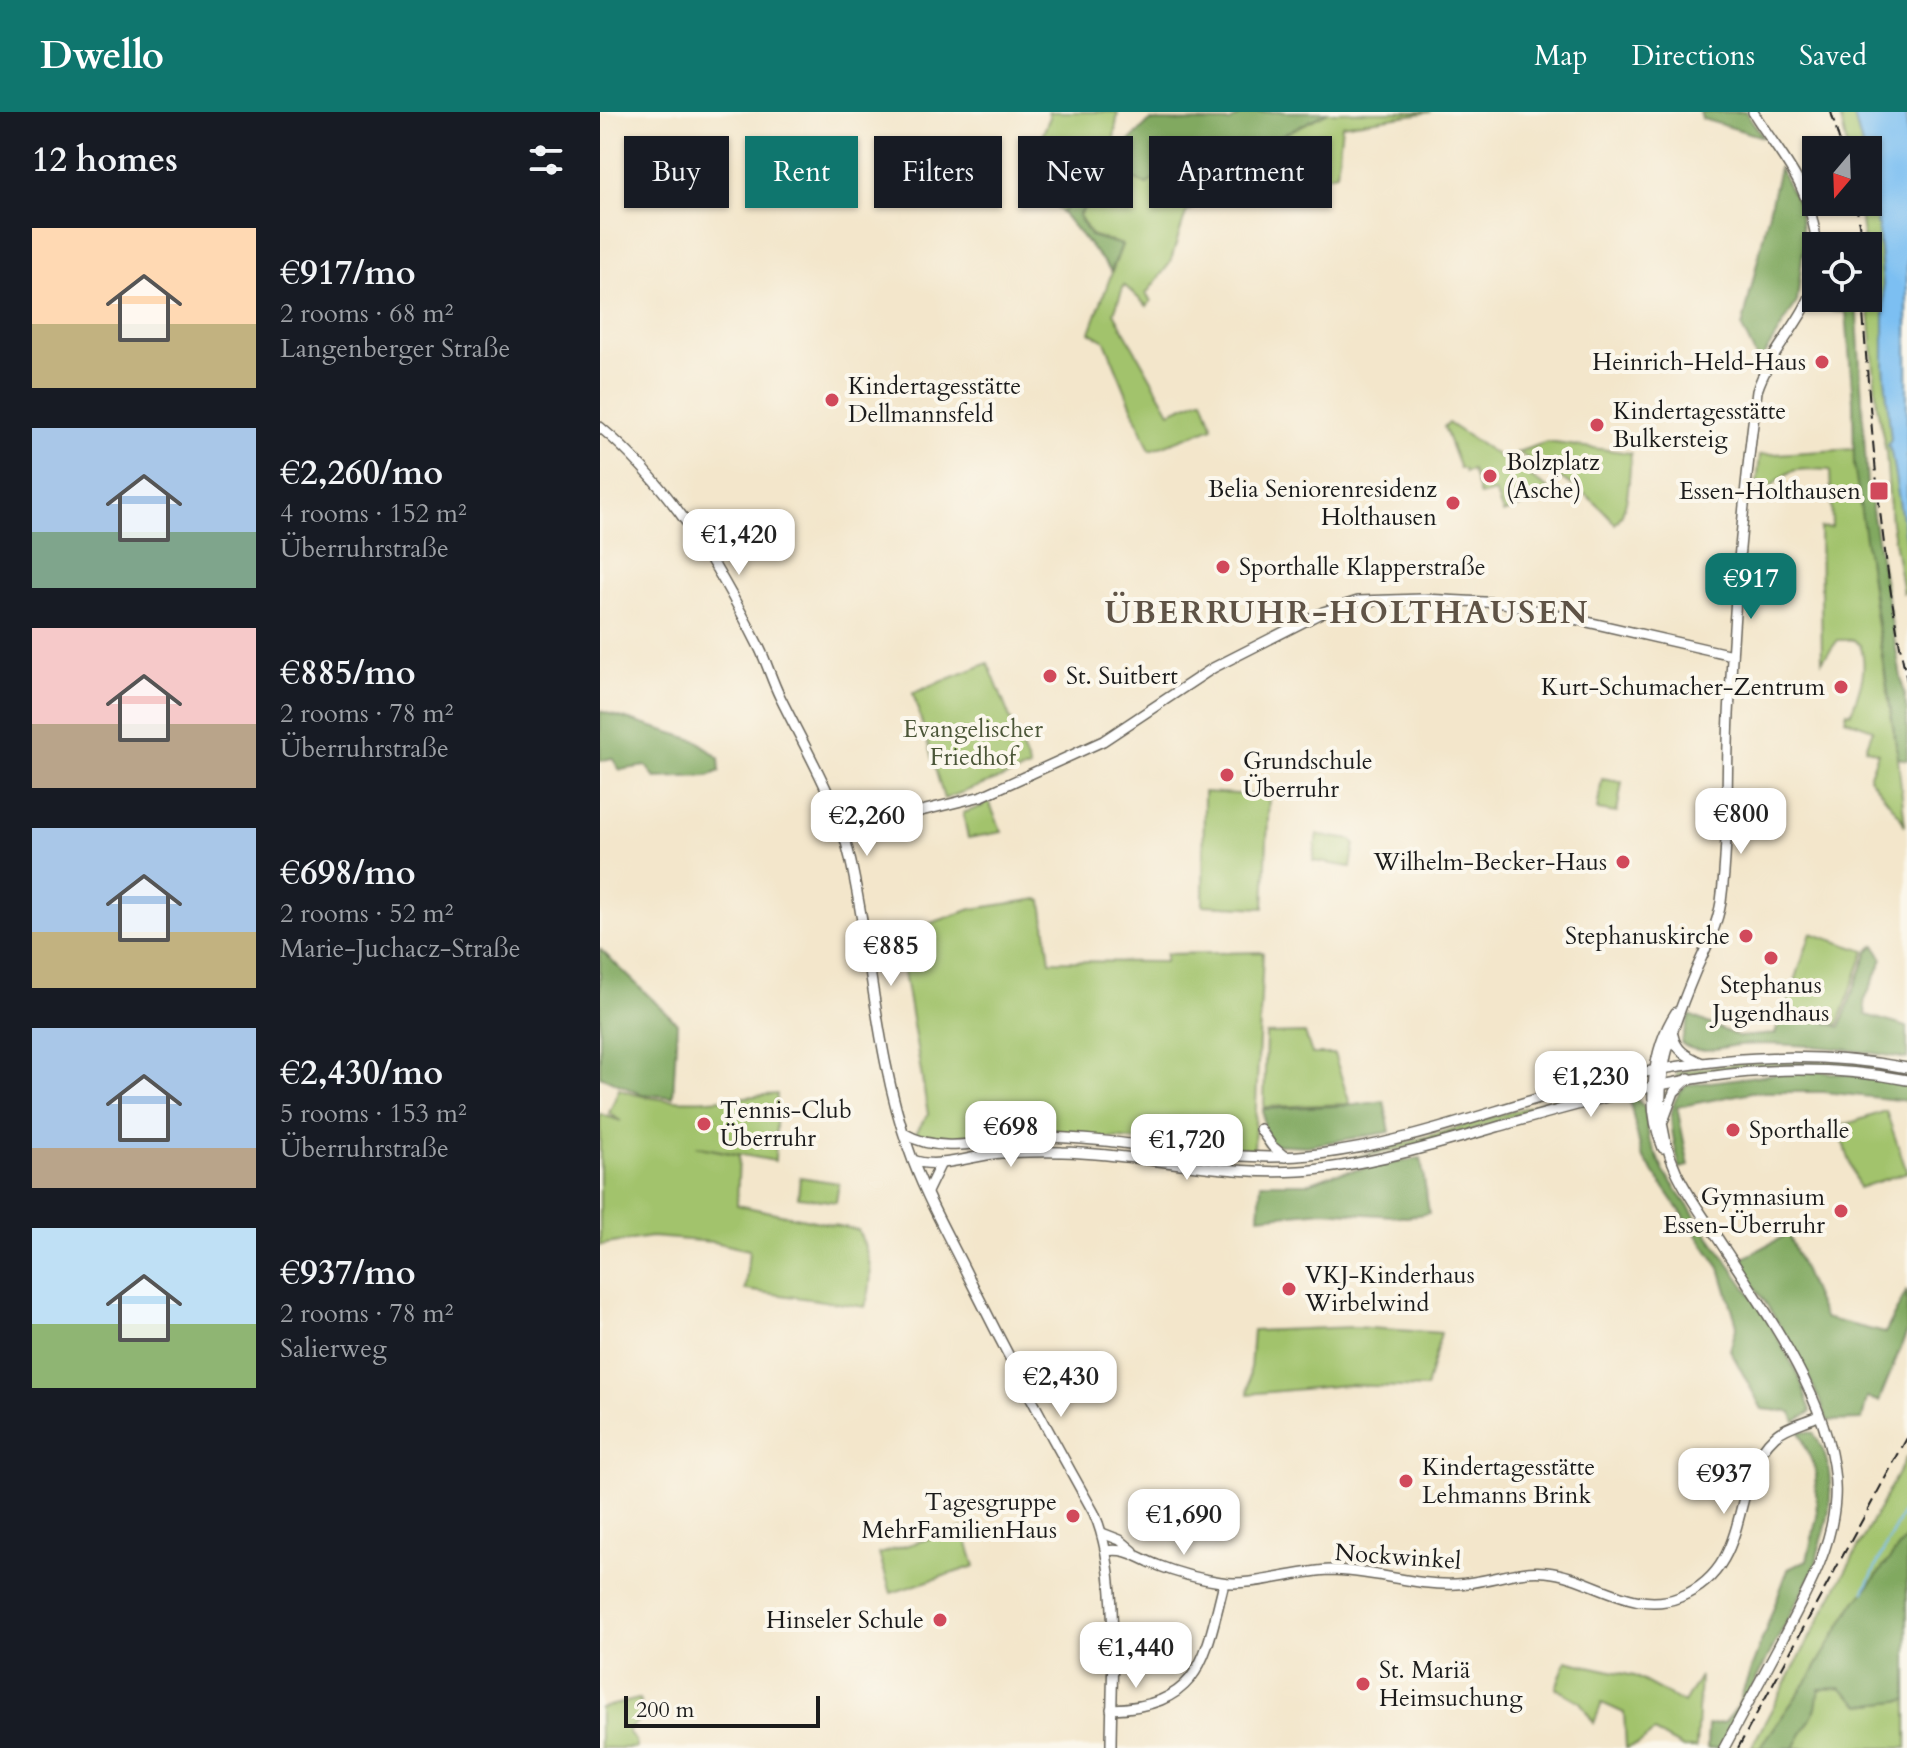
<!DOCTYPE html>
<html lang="en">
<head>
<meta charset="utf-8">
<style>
  :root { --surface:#171b24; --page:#242831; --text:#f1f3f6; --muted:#9ea1a6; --accent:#0f766e }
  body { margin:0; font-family:Cardo,serif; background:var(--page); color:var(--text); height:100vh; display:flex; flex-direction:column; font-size:30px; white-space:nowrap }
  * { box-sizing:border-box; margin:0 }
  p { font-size:26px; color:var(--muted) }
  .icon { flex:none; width:44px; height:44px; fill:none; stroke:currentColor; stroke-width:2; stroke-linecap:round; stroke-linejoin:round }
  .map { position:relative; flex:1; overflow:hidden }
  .drawer { display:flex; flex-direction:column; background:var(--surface); width:600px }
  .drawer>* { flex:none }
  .banner { position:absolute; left:24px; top:24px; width:760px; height:72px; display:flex; gap:16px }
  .needle { width:52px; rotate:199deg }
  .buttons { position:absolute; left:1202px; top:24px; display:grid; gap:16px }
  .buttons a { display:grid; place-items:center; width:80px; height:80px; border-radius:0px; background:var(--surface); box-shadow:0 2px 6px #0004; font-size:40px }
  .scale { position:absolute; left:24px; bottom:20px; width:196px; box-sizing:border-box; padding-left:8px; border:4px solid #1c1c1c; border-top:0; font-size:22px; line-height:28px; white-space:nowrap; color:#1c1c1c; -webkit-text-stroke:6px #fbf7ec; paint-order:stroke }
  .price { position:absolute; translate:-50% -68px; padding:0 18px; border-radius:16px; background:#fff; color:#222; font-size:26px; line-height:52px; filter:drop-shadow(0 2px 4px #0008) }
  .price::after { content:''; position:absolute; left:50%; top:48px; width:24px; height:18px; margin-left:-12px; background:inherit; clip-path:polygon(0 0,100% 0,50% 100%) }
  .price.on { background:var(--accent); color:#fff }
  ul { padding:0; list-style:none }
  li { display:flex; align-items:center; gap:24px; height:200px; padding:0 32px }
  li span { display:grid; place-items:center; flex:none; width:224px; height:160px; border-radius:0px; color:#555 }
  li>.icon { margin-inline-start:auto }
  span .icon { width:96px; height:96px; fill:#fffc; stroke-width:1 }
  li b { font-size:34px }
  h2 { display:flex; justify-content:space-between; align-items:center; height:96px; padding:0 32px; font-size:34px }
  .pill { padding:0 28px; border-radius:0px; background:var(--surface); box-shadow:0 2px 6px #0004; font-size:28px; line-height:72px }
  .pill.on { background:var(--accent); color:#fff }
  header { display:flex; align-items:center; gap:48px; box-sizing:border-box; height:112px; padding:0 40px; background:var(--accent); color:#fff }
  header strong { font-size:38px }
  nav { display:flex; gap:44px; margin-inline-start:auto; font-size:28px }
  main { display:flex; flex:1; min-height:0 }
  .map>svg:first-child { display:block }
  .green { fill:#a2c36c; stroke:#5f7044; stroke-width:2 }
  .forest { fill:#81a960; stroke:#4e623e; stroke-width:2 }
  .water { fill:#7cbff2; stroke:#4c6e87; stroke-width:2 }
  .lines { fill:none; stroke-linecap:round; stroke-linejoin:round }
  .stream { stroke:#7cbff2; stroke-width:2 }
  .secondary-casing { stroke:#676359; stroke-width:12 }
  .secondary { stroke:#fff; stroke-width:9 }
  .rail { stroke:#1c1c1c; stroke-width:2; stroke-dasharray:12 6; stroke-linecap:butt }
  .poi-dot { fill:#d1495b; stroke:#fbf7ec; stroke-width:3 }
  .labels { text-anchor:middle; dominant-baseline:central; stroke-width:8; stroke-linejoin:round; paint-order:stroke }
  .poi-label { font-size:24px; fill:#1c1c1c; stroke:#fbf7ec; text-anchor:start }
  .park-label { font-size:24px; fill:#4b5638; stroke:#fbf7ec }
  .street-label { font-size:24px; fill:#1c1c1c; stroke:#fbf7ec }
  .district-label { font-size:32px; font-weight:bold; letter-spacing:2px; fill:#5f5346; stroke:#fbf7ec }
</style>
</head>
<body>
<header>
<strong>Dwello</strong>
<nav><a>Map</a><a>Directions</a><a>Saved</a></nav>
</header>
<main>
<section class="drawer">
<h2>12 homes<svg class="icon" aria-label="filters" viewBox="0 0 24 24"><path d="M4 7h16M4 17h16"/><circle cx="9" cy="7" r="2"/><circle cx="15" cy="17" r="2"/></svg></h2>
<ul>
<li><span style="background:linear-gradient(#ffd9b3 60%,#c2b280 0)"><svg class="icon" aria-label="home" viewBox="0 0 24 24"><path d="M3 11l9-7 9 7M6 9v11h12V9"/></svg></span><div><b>€917/mo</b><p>2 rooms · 68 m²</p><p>Langenberger Straße</p></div></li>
<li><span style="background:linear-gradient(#a9c7e8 65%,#7fa58c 0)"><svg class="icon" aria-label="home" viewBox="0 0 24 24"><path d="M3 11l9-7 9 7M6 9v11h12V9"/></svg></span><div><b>€2,260/mo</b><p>4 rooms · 152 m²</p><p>Überruhrstraße</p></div></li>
<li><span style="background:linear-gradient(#f6c9c9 60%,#b9a48a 0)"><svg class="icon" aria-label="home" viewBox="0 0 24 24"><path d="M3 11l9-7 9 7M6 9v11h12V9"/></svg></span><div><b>€885/mo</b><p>2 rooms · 78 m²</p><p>Überruhrstraße</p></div></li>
<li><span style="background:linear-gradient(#a9c7e8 65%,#c2b280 0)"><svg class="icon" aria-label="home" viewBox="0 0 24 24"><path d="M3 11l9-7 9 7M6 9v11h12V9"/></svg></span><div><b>€698/mo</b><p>2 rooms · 52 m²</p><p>Marie-Juchacz-Straße</p></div></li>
<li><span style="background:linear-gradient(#a9c7e8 75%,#b9a48a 0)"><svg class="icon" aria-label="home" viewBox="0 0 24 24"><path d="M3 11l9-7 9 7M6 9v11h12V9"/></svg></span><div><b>€2,430/mo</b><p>5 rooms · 153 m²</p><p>Überruhrstraße</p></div></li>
<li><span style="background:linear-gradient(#bfe0f5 60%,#8fb573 0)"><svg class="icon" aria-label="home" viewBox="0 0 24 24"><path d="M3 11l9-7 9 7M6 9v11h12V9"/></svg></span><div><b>€937/mo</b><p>2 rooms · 78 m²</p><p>Salierweg</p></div></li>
</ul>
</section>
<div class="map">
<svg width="1307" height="1636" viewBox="0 0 1307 1636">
  <rect width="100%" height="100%" fill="#fbf7ec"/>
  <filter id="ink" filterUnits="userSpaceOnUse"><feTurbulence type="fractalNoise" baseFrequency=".0125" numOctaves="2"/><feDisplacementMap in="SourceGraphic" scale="16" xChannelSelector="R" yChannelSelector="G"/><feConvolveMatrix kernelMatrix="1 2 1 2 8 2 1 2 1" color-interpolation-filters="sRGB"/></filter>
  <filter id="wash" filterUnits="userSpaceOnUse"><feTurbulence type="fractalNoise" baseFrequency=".006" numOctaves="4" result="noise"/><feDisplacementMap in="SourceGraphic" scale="32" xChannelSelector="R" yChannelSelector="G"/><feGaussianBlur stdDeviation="1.8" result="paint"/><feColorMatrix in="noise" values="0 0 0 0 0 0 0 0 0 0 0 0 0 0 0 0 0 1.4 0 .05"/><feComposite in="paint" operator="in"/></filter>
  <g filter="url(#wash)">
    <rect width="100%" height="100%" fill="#f3e6cb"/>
    <g class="green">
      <path d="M448 0H518L511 47 462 101 426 61 450 5Z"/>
      <path d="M728 0H831L742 13 737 61 696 72 677 44 586 101 570 151 546 182 551 189 547 194 524 173 514 201 570 300 603 286 613 315 550 339 505 229 490 220 522 133 491 123 479 103 514 61 546 72 568 57 587 48 609 55 667 31Z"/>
      <path d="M1239 0H1307V480L1303 481 1291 411 1286 340 1277 294 1268 185V134H1264L1259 90H1268V38H1248Z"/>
      <path d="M848 311 955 381 954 383 903 401 895 380 880 384 872 358 865 360 864 357H860L844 315Z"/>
      <path d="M947 330 1031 341C1029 362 1030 398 1015 412 992 380 950 361 917 340Z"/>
      <path d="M1254 337 1276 508 1298 646 1305 714 1300 704 1269 665 1278 641 1266 636 1273 617 1245 607 1247 600 1251 601C1259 579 1269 556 1260 533L1254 528H1238L1222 549 1220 416 1232 415 1230 358C1218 358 1201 355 1190 360 1176 367 1175 376 1156 381L1160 343Z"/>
      <path d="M388 551 430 656 344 687 313 581Z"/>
      <path d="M1002 667 1022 670 1017 701 997 698Z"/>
      <path d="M604 680 669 684 664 796 603 793Z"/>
      <path d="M388 688 402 720 368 726 363 701 383 694V690Z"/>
      <path d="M717 723 752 728 755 732 751 755 713 749Z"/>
      <path d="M438 787 442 789 450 849 565 850 566 842 663 840 654 1037 438 1021 335 1029 323 1028 315 1022 328 1002 299 830 310 828 308 819 372 797Z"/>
      <path d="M1211 821 1265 839 1238 913 1186 896Z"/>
      <path d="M705 921 712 942H734L750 992 664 995 666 922Z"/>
      <path d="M1238 949 1307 960V963C1230 950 1153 949 1076 965L1077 961C1129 949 1184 950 1238 949Z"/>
      <path d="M1040 965 1041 969C1010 977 977 984 945 994 880 1015 815 1036 747 1048L941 991Z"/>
      <path d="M19 977C69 997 124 986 177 982L175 1049 95 1034 139 1043 137 1093 258 1118C271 1147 275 1165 265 1195L145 1178 149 1138 113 1130 51 1125 0 1133V1002L21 1009 9 1001Z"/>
      <path d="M1286 999 1307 1060 1259 1076 1238 1015Z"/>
      <path d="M200 1065 239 1071 236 1090 198 1085Z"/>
      <path d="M754 1215 841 1221 826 1276 746 1273 648 1282 653 1219Z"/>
      <path d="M1307 1344V1425L1249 1499 1212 1562 1160 1636H1151Z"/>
      <path d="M363 1416 375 1454 291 1481 279 1442Z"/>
      <path d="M966 1549 1034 1564 1084 1591 1100 1564 1096 1636H1083L1054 1620 1040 1631 1026 1636 1024 1601 1002 1591 994 1611 980 1590 956 1576Z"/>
      <path d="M1241 1576 1261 1593 1307 1588V1636H1194L1216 1596 1218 1577Z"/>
      <path d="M39 1587 44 1603 28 1619 35 1629 36 1636H0V1596Z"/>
    </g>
    <g class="forest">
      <path d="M645 0H728L667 31 609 55 587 48 568 57 547 72 514 60 478 103 490 124 522 133 511 159 462 101 511 47 550 9 630 10Z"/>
      <path d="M1100 0H1146L1163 25 1102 7Z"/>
      <path d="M1179 56 1199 94 1204 130 1197 190 1159 251 1142 216Z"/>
      <path d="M1216 174V186H1256L1267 373 1272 378V398L1307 600V648L1298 646 1254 353 1253 289 1246 200 1232 199 1212 187Z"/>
      <path d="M0 599 98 629 119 646 120 659 108 664 55 666 46 654 20 658 12 646 0 649Z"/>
      <path d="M1275 833 1283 847 1264 890 1266 903 1307 915V947C1253 937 1196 930 1140 933 1121 934 1097 945 1081 931L1090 903 1139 925 1175 922 1183 897 1240 915 1268 839Z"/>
      <path d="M0 837 77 911 73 985 41 982 0 964Z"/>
      <path d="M1205 958 1307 969V989L1224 980H1152L1077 995 1089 1054 1080 1056C1074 1028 1061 994 1087 973Z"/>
      <path d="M1029 986H1035L1045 995 1049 1027 1064 1060 1163 1200 1199 1264 1211 1300 1195 1310 1191 1300 1162 1297 1130 1238 1137 1213 1120 1156 1042 1044Z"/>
      <path d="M784 989 790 1020 707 1034 665 1032 663 997 755 993Z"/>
      <path d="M821 1046 829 1101 807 1105 724 1099 659 1105 661 1071H709L733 1062Z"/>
      <path d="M1188 1122 1224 1206 1285 1221 1307 1178V1220L1279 1289 1267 1286 1262 1308 1228 1309C1206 1250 1172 1201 1138 1149Z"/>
      <path d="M1199 1319 1213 1321C1234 1348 1233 1386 1225 1418 1221 1431 1217 1440 1216 1454L1120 1636H1107L1108 1613 1125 1610 1137 1595 1188 1457 1207 1448 1217 1405 1215 1357Z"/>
      <path d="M1307 1425V1588L1261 1593 1241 1576 1219 1577 1216 1596 1194 1636H1160L1212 1562 1249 1499Z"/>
    </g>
    <path class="water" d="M1253 0H1307V437L1291 340 1288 333 1291 328 1284 254V186L1278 115 1268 63V38H1263Z"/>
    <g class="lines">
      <path class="stream" d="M1264 1479 1307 1391"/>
    </g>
  </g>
  <g filter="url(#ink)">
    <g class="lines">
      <defs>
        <g id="secondary">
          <path d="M1153 0C1185 51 1210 71 1217 134"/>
          <path d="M0 315C71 374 118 453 159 535 167 551 172 569 180 585 206 638 237 688 250 746 272 842 276 945 309 1038 324 1082 348 1123 368 1164 408 1244 450 1323 494 1401 521 1462 511 1568 511 1636"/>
          <path d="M240 712 317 700 382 684 503 629 613 556 723 500 758 489 823 487 904 491 1132 543"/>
          <path d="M1073 923C1076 939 1087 944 1102 951"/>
          <path d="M1064 1007 1074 980 1089 966"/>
          <path d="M660 1017 672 1034 685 1045"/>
          <path d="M305 1022C346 1046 397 1024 441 1025 534 1026 626 1054 719 1042 794 1033 865 1008 936 987 1058 951 1181 932 1307 956"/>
          <path d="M1063 1036C1045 995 1052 937 1076 900"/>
          <path d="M313 1048C337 1058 374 1043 401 1041 422 1040 442 1039 462 1040 549 1042 634 1068 721 1057 781 1049 839 1032 897 1015 1040 975 1157 940 1307 968"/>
          <path d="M327 1080 341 1051"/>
          <path d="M502 1421 520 1428 533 1439"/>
          <path d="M506 1439C527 1435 538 1446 557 1453 577 1461 600 1467 621 1470 650 1475 698 1459 730 1458 772 1458 814 1474 856 1472 886 1471 916 1457 946 1460 991 1464 1033 1504 1080 1485 1156 1454 1127 1368 1175 1324 1186 1314 1205 1310 1218 1304"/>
          <path d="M511 1597C602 1594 605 1545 624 1471"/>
          <path d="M1124 1636C1143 1600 1163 1564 1182 1528 1205 1483 1232 1438 1235 1387 1240 1304 1170 1206 1126 1139 1095 1090 1064 1058 1061 997 1058 950 1078 901 1096 858 1106 836 1117 814 1121 790 1129 728 1126 665 1129 603 1134 495 1143 386 1157 279 1170 238 1205 209 1216 168"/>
        </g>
      </defs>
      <use href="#secondary" class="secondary-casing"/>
      <use href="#secondary" class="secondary"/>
      <g class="rail">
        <path d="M1231 0 1242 38"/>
        <path d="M1256 90 1262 134"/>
        <path d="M1262 186C1271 315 1280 442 1307 569"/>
        <path d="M1138 1636 1307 1326"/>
      </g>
    </g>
  </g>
  <g class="poi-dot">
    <circle cx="1222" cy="250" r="8"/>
    <circle cx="232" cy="288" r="8"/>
    <circle cx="997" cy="313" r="8"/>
    <circle cx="890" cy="364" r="8"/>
    <rect x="1269" y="369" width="20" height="20" rx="4"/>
    <circle cx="853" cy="391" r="8"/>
    <circle cx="623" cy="455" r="8"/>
    <circle cx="450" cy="564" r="8"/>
    <circle cx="1241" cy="575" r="8"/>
    <circle cx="627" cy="663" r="8"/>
    <circle cx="1023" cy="750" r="8"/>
    <circle cx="1146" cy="824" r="8"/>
    <circle cx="1171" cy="846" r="8"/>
    <circle cx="104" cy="1012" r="8"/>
    <circle cx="1133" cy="1018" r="8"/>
    <circle cx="1241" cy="1099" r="8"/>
    <circle cx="689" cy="1177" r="8"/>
    <circle cx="806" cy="1369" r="8"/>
    <circle cx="473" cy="1404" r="8"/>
    <circle cx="340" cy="1508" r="8"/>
    <circle cx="763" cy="1572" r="8"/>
  </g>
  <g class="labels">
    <g class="poi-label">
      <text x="1206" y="250" text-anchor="end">Heinrich-Held-Haus</text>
      <text x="248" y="274">Kindertagesstätte<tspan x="248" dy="28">Dellmannsfeld</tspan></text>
      <text x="1013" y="299">Kindertagesstätte<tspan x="1013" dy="28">Bulkersteig</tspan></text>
      <text x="906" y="350">Bolzplatz<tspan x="906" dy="28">(Asche)</tspan></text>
      <text x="837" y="377" text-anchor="end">Belia Seniorenresidenz<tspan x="837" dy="28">Holthausen</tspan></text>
      <text x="1261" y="379" text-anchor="end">Essen-Holthausen</text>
      <text x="639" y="455">Sporthalle Klapperstraße</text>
      <text x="466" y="564">St. Suitbert</text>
      <text x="1225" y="575" text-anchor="end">Kurt-Schumacher-Zentrum</text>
      <text x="643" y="649">Grundschule<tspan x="643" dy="28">Überruhr</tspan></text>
      <text x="1007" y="750" text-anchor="end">Wilhelm-Becker-Haus</text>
      <text x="1130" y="824" text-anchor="end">Stephanuskirche</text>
      <text x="1171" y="873" text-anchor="middle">Stephanus<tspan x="1171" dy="28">Jugendhaus</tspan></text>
      <text x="120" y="998">Tennis-Club<tspan x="120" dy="28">Überruhr</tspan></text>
      <text x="1149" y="1018">Sporthalle</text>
      <text x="1225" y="1085" text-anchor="end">Gymnasium<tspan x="1225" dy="28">Essen-Überruhr</tspan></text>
      <text x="705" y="1163">VKJ-Kinderhaus<tspan x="705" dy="28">Wirbelwind</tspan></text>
      <text x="822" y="1355">Kindertagesstätte<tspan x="822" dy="28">Lehmanns Brink</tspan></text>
      <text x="457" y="1390" text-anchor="end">Tagesgruppe<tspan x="457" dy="28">MehrFamilienHaus</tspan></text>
      <text x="324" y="1508" text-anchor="end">Hinseler Schule</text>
      <text x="779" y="1558">St. Mariä<tspan x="779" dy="28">Heimsuchung</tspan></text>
    </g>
    <g class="park-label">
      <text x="373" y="617">Evangelischer<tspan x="373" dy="28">Friedhof</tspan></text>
    </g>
    <g class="street-label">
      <text transform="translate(798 1445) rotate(4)">Nockwinkel</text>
    </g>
    <g class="district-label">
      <text x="747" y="501">ÜBERRUHR-HOLTHAUSEN</text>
    </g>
  </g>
</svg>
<div class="buttons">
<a><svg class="needle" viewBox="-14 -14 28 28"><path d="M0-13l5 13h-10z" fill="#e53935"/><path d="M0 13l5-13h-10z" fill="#9ea1a6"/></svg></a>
<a><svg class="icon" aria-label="locate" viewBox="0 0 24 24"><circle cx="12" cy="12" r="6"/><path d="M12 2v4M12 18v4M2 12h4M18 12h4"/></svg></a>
</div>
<div class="scale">200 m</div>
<b class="price" style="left:139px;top:465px">€1,420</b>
<b class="price on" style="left:1151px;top:509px">€917</b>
<b class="price" style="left:1141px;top:744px">€800</b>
<b class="price" style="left:267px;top:746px">€2,260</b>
<b class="price" style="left:291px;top:876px">€885</b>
<b class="price" style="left:991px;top:1007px">€1,230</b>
<b class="price" style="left:411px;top:1057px">€698</b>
<b class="price" style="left:587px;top:1070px">€1,720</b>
<b class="price" style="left:461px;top:1307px">€2,430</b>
<b class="price" style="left:1124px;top:1404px">€937</b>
<b class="price" style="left:584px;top:1445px">€1,690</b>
<b class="price" style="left:536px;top:1578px">€1,440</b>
<div class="banner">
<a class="pill">Buy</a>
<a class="pill on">Rent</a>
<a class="pill">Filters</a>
<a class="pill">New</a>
<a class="pill">Apartment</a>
</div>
</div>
</main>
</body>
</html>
